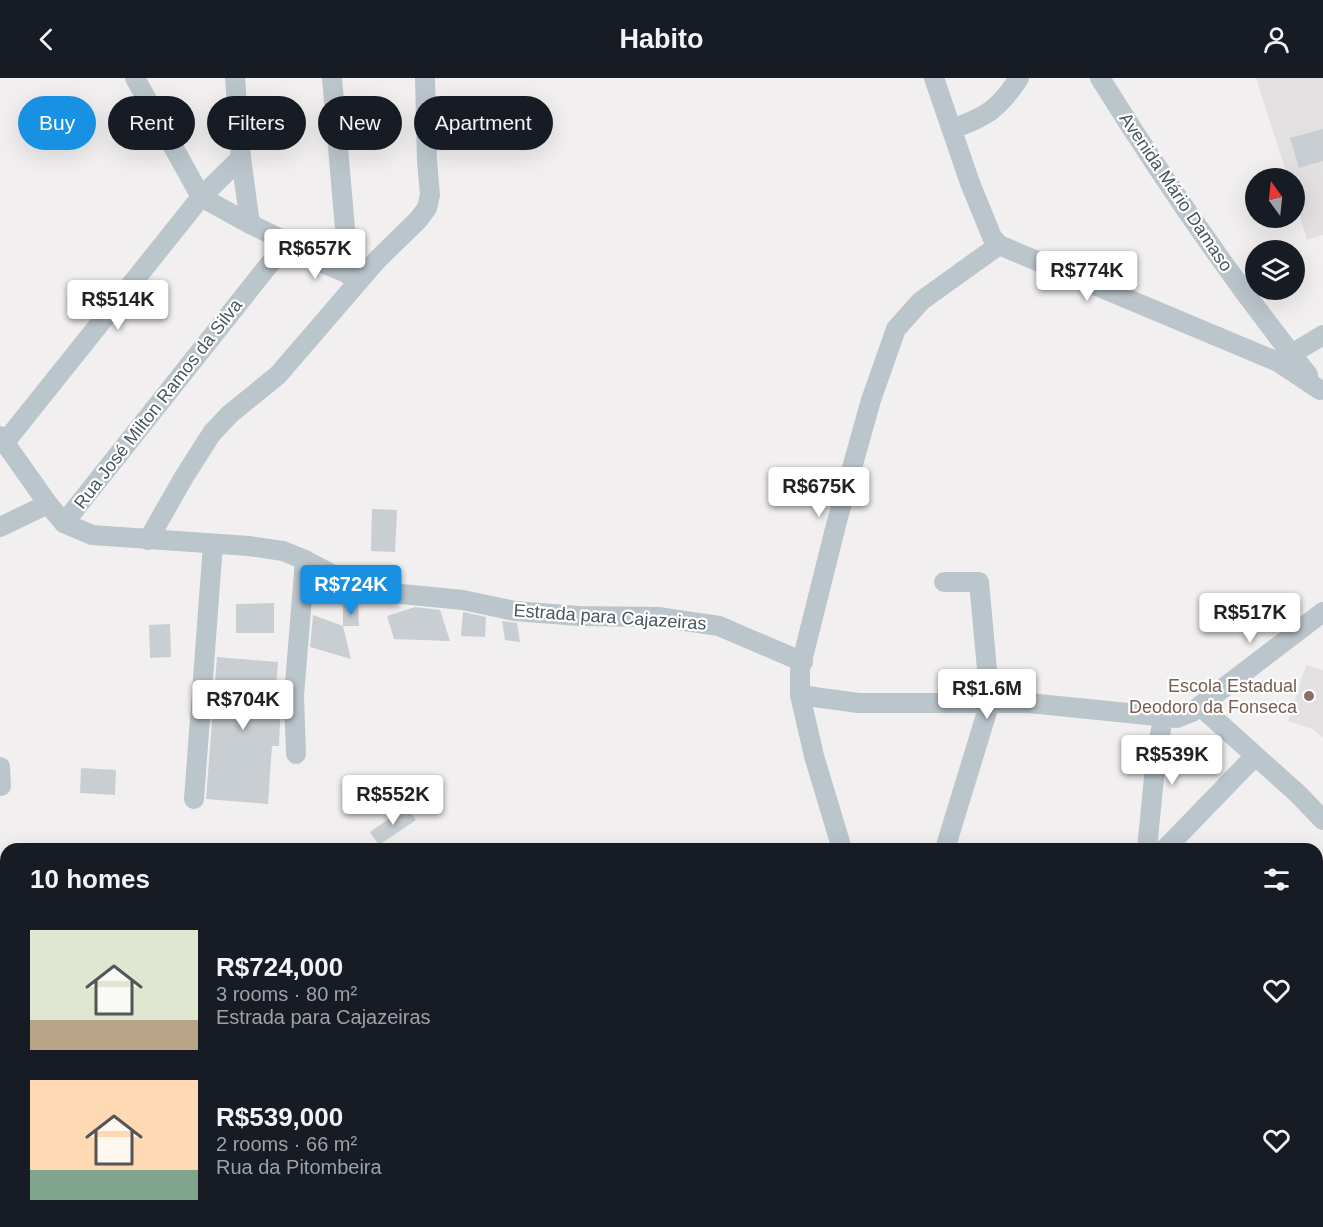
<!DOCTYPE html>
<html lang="en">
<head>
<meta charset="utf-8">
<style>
  :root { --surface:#171b24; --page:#242831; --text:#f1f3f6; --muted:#9ea1a6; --accent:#1991e3 }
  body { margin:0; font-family:Helvetica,sans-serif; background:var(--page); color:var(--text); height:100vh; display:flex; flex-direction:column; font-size:22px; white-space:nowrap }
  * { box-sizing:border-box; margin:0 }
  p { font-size:20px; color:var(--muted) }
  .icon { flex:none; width:33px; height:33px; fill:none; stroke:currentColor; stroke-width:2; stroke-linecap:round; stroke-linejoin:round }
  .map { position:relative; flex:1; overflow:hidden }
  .sheet { position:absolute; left:0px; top:765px; width:1323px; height:384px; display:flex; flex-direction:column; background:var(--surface); border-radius:18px 18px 0 0; box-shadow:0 6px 24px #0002 }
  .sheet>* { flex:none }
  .banner { position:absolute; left:18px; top:18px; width:600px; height:54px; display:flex; gap:12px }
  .needle { width:39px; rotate:345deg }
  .buttons { position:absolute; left:1245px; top:90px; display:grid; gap:12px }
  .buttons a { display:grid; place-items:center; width:60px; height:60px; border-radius:50%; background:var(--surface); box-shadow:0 6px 24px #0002; font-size:30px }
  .price { position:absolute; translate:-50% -51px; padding:0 14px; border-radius:6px; background:#fff; color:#222; font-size:20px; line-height:39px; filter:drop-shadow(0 2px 3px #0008) }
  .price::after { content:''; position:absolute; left:50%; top:36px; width:18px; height:14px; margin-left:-9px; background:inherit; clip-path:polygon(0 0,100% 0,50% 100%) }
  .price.selected { background:var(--accent); color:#fff }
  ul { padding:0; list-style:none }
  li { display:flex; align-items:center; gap:18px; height:150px; padding:0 30px }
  li span { display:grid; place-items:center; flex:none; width:168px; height:120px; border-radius:0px; color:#555 }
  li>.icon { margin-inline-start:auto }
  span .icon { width:72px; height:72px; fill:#fffc; stroke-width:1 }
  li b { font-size:26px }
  h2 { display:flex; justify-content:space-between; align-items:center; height:72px; padding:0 30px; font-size:26px }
  .chip { padding:0 21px; border-radius:27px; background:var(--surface); box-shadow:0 6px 24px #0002; font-size:21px; line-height:54px }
  .chip.selected { background:var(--accent); color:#fff }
  header { display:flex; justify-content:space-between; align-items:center; height:78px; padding:0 30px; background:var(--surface); font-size:27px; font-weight:800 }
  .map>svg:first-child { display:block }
  .education { fill:#e3e0e2 }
  .building { fill:#c9ced2 }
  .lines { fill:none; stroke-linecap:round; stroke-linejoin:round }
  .minor { stroke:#bbc6cc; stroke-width:20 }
  .education-dot { fill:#8d6e63; stroke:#fff; stroke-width:2 }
  .labels { text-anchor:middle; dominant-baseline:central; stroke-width:4.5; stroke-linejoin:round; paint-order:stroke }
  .street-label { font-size:18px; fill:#47565d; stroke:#fff }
  .education-label { font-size:18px; fill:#785e54; stroke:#fff; text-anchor:end }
</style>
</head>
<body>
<header><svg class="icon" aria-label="back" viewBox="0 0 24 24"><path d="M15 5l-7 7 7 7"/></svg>Habito<svg class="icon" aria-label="person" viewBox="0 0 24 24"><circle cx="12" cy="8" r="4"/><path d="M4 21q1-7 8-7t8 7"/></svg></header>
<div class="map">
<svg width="1323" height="1149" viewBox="0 0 1323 1149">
  <rect width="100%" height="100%" fill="#f2eff0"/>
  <g class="education">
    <path d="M1256 0H1323V157L1307 162 1295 122 1294 100H1288Z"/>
    <path d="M1306 587 1323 592V660L1313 651 1288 643Z"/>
  </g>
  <g class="building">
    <path d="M1323 51V83L1299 90 1290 60Z"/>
    <path d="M372 431 397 432 395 474 371 473Z"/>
    <path d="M316 501 345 516 343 527 314 517Z"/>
    <path d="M274 525V555H236V526Z"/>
    <path d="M343 527H358L359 548H343Z"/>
    <path d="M415 529 440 532 450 563 394 561 387 538Z"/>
    <path d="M463 534 486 539 485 559 461 558Z"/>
    <path d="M313 537 343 548 351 581 310 569Z"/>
    <path d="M502 543 517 545 520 564 505 562Z"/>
    <path d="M170 546 171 579 150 580 149 547Z"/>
    <path d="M217 579 278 584 275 623H281L279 668H272L268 726 206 721Z"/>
    <path d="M81 690 116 692 115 717 80 715Z"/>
    <path d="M406 729 416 742 379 767 370 754Z"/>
  </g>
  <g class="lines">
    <g class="minor">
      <path d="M235 0 241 80 250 146"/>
      <path d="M332 0 349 197"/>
      <path d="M934 0 970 105 992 159 999 167 1278 284 1320 312"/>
      <path d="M1100 0C1164 103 1233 203 1308 297"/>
      <path d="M952 51C986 39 999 31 1019 0"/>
      <path d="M287 164 323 185 358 200"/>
      <path d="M1280 283 1323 257"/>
      <path d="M0 358 48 426 64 445 92 457 249 468 283 473 305 482 355 508 391 515 463 522 515 533 579 538 658 539 719 548 803 584"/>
      <path d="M6 363 201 119 241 80"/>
      <path d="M64 445 287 164 250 146 201 119 135 0"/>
      <path d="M0 449 48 426"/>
      <path d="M148 462 184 399 212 355 230 336 278 297 377 182 418 142 427 130 430 117 427 83 425 0"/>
      <path d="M944 504H979L990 624 945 771"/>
      <path d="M800 617 858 625H1029L1177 640 1192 634 1323 534"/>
      <path d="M1200 628 1298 716 1323 742"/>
      <path d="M296 676 294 618 305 482"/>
      <path d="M0 689 1 708"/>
      <path d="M194 721 213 466"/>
      <path d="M842 771 814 678 800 617V591L836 447 871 322 896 251 921 223 999 167"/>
      <path d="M1147 771 1156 679 1163 640"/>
      <path d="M1165 771 1255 678"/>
      <path d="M1317 830 1323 822"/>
      <path d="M572 1143 584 1149"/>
      <path d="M860 1143V1149"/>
      <path d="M479 1149 480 1143"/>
      <path d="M698 1149 700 1143"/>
      <path d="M1070 1149 1075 1143"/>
    </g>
  </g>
  <circle class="education-dot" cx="1309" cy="618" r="6"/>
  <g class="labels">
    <g class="street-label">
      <text transform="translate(1176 114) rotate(56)">Avenida Mário Damaso</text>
      <text transform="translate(158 326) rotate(-52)">Rua José Milton Ramos da Silva</text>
      <text transform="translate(610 539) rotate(4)">Estrada para Cajazeiras</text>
    </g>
    <g class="education-label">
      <text x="1297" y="608">Escola Estadual<tspan x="1297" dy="21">Deodoro da Fonseca</tspan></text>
    </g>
  </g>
</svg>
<div class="buttons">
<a><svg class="needle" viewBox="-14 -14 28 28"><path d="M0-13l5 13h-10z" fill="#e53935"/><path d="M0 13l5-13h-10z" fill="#9ea1a6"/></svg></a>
<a><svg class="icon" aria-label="layers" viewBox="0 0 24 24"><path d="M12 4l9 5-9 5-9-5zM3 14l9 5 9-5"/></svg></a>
</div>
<b class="price" style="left:315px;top:202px">R$657K</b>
<b class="price" style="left:1087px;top:224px">R$774K</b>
<b class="price" style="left:118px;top:253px">R$514K</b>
<b class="price" style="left:819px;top:440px">R$675K</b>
<b class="price selected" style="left:351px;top:538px">R$724K</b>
<b class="price" style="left:1250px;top:566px">R$517K</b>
<b class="price" style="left:987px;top:642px">R$1.6M</b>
<b class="price" style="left:243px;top:653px">R$704K</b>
<b class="price" style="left:1172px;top:708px">R$539K</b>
<b class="price" style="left:393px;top:748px">R$552K</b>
<div class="banner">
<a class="chip selected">Buy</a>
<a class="chip">Rent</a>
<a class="chip">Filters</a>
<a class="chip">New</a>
<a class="chip">Apartment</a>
</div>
<section class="sheet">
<h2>10 homes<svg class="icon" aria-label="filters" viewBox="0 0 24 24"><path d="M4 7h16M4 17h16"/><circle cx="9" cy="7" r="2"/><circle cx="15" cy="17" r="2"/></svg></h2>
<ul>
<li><span style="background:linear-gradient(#dfe7d0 75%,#b9a48a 0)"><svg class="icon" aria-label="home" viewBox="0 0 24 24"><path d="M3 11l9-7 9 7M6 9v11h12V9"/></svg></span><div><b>R$724,000</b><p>3 rooms · 80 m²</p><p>Estrada para Cajazeiras</p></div><svg class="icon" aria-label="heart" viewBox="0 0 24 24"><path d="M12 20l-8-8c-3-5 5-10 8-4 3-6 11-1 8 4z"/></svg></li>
<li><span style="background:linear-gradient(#ffd9b3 75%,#7fa58c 0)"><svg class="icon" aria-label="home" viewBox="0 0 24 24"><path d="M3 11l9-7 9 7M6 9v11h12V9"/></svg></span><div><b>R$539,000</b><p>2 rooms · 66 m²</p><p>Rua da Pitombeira</p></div><svg class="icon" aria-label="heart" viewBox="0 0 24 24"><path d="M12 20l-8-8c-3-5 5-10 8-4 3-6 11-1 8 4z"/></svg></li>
</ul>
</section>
</div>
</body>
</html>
